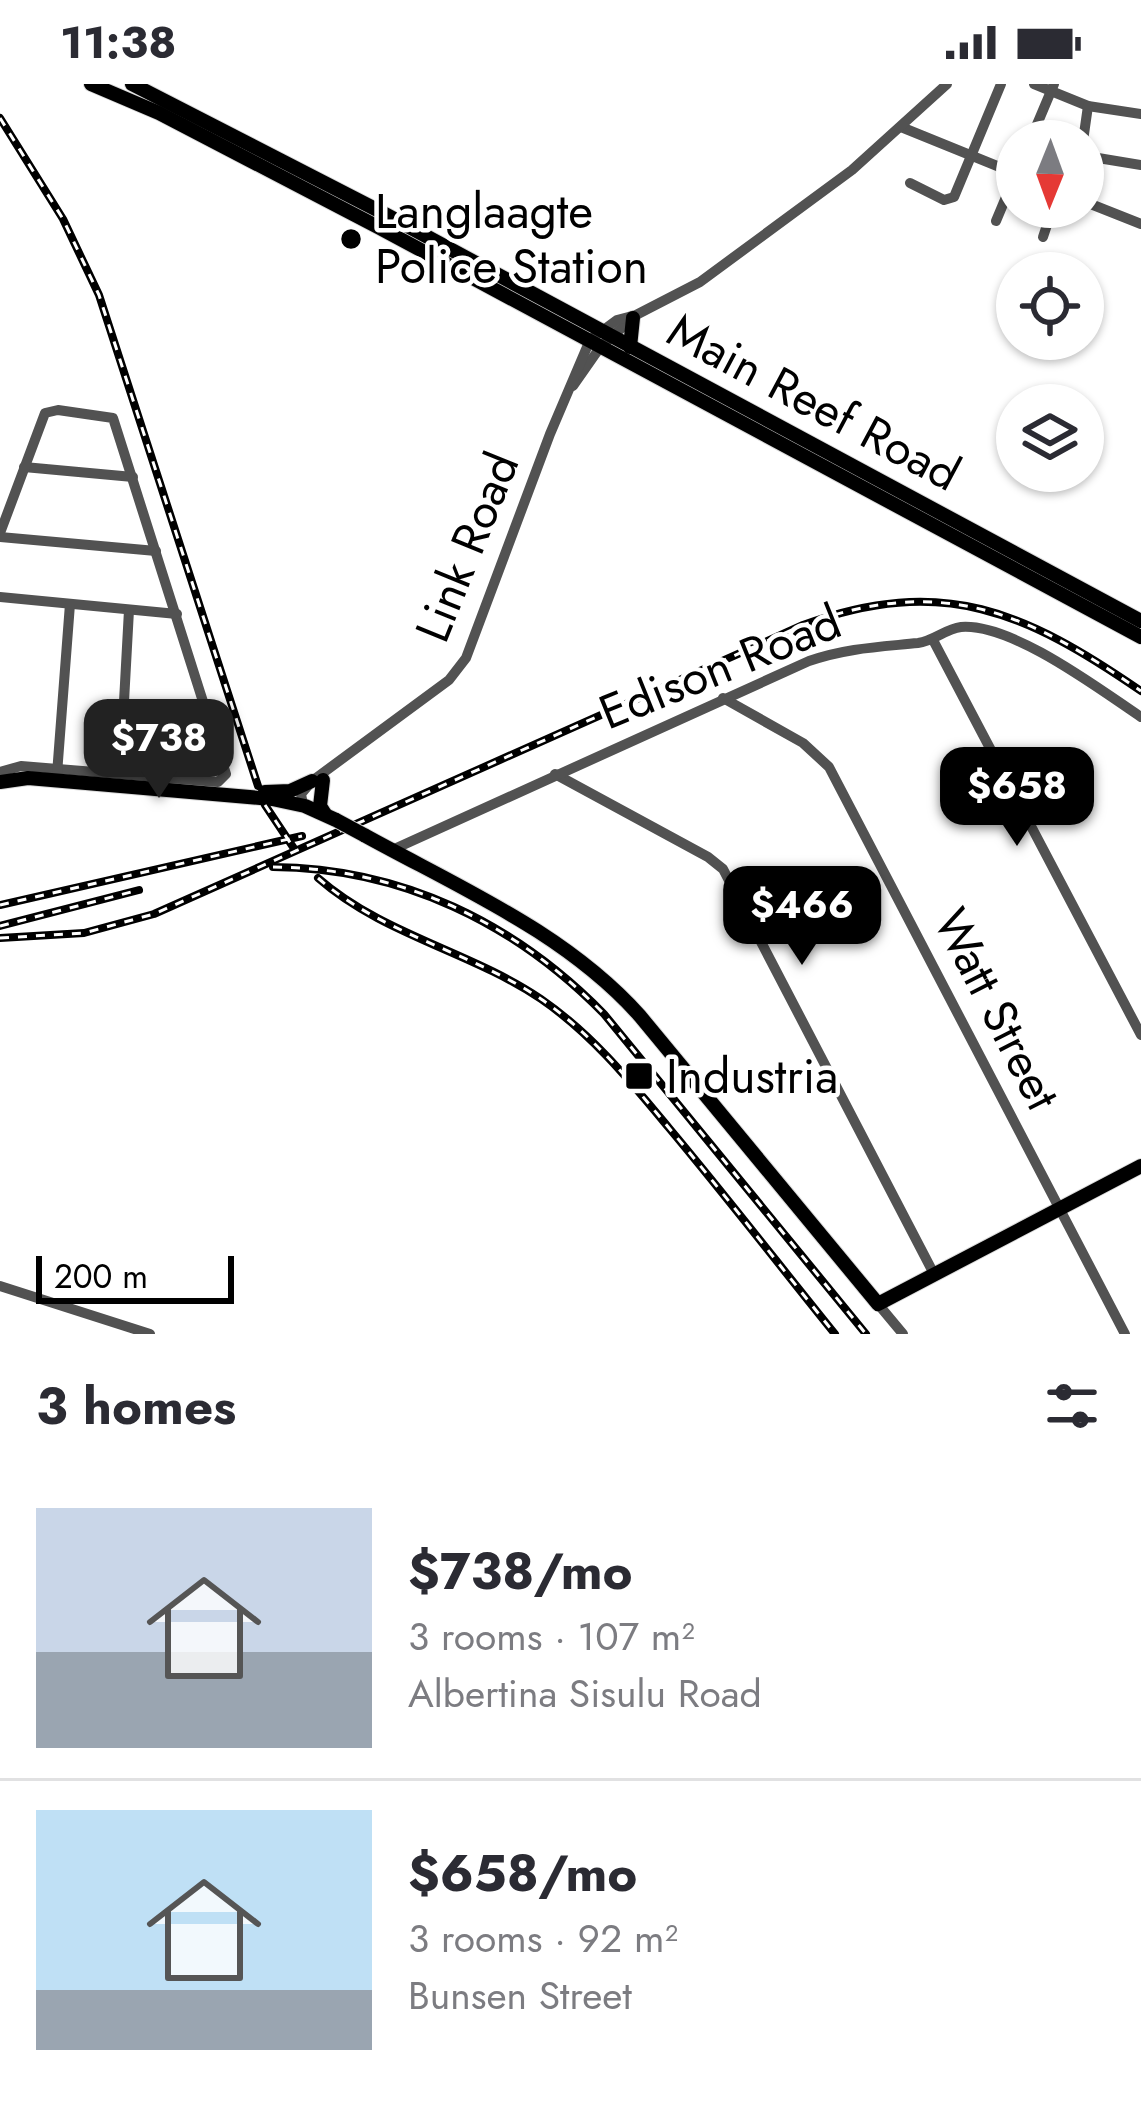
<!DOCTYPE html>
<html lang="en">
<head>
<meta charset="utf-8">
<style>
  :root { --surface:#fff; --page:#f7f7f7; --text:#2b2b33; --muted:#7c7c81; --line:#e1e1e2; --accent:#000 }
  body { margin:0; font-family:Jost,sans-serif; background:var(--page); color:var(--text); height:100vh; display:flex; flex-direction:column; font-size:45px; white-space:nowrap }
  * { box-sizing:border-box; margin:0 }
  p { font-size:39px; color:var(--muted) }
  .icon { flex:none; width:66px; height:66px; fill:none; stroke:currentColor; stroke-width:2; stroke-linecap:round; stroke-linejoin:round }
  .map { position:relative; height:1250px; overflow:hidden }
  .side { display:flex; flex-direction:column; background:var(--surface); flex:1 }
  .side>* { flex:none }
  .needle { width:78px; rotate:181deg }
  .controls { position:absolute; left:996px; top:36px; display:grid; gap:24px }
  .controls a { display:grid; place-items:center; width:108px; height:108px; border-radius:50%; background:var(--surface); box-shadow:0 3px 9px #0004; font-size:60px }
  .scale { position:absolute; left:36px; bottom:30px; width:198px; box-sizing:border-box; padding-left:12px; border:6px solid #000; border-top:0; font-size:33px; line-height:42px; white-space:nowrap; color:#000; -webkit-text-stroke:9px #fff; paint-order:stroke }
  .price { position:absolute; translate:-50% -102px; padding:0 27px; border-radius:24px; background:var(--accent); color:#fff; font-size:39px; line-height:78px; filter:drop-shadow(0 3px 6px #0008) }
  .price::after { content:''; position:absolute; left:50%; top:72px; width:36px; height:27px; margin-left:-18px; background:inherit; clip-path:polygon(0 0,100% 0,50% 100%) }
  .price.active { background:#222; color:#fff }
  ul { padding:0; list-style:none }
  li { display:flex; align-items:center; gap:36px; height:300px; padding:0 36px }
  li+li { border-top:3px solid var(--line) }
  li span { display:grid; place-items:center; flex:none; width:336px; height:240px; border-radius:0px; color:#555 }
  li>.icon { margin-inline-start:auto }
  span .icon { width:144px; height:144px; fill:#fffc; stroke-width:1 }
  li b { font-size:51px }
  h2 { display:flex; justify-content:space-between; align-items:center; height:144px; padding:0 36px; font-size:51px }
  .status { display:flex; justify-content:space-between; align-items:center; height:84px; padding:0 60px; background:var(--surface); direction:ltr }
  .status svg { height:33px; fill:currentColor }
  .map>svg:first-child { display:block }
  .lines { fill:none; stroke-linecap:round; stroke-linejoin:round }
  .major-casing { stroke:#dbdbdb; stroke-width:16 }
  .minor { stroke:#525252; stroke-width:10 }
  .major { stroke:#000; stroke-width:14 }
  .rail-casing { stroke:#000; stroke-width:8 }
  .rail { stroke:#fff; stroke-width:3; stroke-dasharray:9; stroke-linecap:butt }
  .major-bridge-casing { stroke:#dbdbdb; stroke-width:16; stroke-linecap:butt }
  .major-bridge { stroke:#000; stroke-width:14 }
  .poi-dot { fill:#000; stroke:#fff; stroke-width:4.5 }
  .labels { text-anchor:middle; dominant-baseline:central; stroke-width:9; stroke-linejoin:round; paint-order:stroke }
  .poi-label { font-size:48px; fill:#000; stroke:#fff; text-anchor:start }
  .street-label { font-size:48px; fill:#000; stroke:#fff }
</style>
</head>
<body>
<div class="status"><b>11:38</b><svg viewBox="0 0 49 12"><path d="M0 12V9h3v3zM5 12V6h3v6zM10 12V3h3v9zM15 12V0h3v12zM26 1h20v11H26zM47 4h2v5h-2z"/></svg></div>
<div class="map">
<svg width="1141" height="1250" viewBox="0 0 1141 1250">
  <rect width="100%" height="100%" fill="#fff"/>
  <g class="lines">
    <defs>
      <g id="major">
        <path d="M91 0 159 29 378 143 1141 553"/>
        <path d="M132 0 385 130 1141 537"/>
        <path d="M630 263 633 234"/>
        <path d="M323 696 320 722 325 730"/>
        <path d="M0 698 28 694 272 715 305 722 336 736"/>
        <path d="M265 708 290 707 312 697"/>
        <path d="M364 751C460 804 566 849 640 932L878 1220 1141 1082"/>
      </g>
    </defs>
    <use href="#major" class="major-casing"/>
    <g class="minor">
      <path d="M1034 0 1088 22 1141 30"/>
      <path d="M901 43 1017 90"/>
      <path d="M1030 57 1054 0"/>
      <path d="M1083 57 1088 22"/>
      <path d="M1083 66 1092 73 1141 81"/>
      <path d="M910 99 944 116 954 113 1001 0"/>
      <path d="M1083 117 1141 140"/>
      <path d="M996 137 1017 87"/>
      <path d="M1043 153 1053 123"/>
      <path d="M573 302 601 262 632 235"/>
      <path d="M24 383 133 393"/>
      <path d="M0 449 45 329 58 326 113 334 226 690 218 698 21 682 0 688"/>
      <path d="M0 453 156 467"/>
      <path d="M0 513 177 530"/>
      <path d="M129 526 123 636 214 646"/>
      <path d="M933 556 1141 951"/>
      <path d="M723 614 803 659 829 683 1125 1250"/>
      <path d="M57 690 70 520"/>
      <path d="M555 690 708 773 723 785 934 1190"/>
      <path d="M303 721 301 710 312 697 449 596 466 574 550 350 590 256 617 236 636 231 700 198 852 86 947 0"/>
      <path d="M392 766 809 577C847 564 879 563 918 559 934 557 945 545 961 543 1012 539 1099 605 1141 633"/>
      <path d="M0 1202 150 1250"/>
      <path d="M878 1220 903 1250"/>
    </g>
    <use href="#major" class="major"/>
    <defs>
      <g id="rail">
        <path d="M0 34 63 135 99 211 258 702"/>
        <path d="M265 721 295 766"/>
        <path d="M273 783C402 784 515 839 604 930L866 1250"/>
        <path d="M318 794C383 851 470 867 541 915 592 950 630 997 669 1044 726 1112 780 1182 835 1250"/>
        <path d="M0 821 302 752"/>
        <path d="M0 842 139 806"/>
        <path d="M0 854 84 849 154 830 803 541C943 490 1026 528 1141 607"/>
      </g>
    </defs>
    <use href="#rail" class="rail-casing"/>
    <use href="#rail" class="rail"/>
    <defs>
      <path id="major-bridge" d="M336 736 364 751"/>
    </defs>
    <use href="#major-bridge" class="major-bridge-casing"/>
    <use href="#major-bridge" class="major-bridge"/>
  </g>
  <g class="poi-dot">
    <circle cx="351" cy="155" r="12"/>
    <rect x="624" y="977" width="30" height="30" rx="6"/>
  </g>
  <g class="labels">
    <g class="poi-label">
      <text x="375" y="127">Langlaagte<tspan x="375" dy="55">Police Station</tspan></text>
      <text x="666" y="992">Industria</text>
    </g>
    <g class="street-label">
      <text transform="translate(814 318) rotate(28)">Main Reef Road</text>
      <text transform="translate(467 463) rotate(-68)">Link Road</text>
      <text transform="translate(720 583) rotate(-22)">Edison Road</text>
      <text transform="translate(997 925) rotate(63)">Watt Street</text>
    </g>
  </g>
</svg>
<div class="controls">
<a><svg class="needle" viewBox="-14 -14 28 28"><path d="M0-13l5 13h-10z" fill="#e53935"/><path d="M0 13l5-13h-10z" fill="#7c7c81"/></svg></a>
<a><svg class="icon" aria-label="locate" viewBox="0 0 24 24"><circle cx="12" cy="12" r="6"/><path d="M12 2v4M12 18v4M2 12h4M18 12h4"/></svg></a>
<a><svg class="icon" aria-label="layers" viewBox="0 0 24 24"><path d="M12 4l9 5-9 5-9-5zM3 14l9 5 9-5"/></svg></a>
</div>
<div class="scale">200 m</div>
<b class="price active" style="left:159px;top:717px">$738</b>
<b class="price" style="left:1017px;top:765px">$658</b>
<b class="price" style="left:802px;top:884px">$466</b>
</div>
<section class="side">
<h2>3 homes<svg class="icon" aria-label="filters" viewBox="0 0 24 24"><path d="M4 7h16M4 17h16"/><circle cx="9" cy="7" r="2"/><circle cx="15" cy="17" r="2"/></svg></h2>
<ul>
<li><span style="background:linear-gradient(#c9d6e8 60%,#9aa5b1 0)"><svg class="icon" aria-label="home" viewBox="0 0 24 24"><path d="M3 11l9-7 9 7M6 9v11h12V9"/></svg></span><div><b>$738/mo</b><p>3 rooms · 107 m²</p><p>Albertina Sisulu Road</p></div></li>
<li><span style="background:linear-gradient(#bfe0f5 75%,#9aa5b1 0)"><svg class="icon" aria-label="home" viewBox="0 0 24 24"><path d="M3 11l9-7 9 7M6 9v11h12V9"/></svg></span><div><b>$658/mo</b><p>3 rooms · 92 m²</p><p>Bunsen Street</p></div></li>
</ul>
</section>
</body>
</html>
